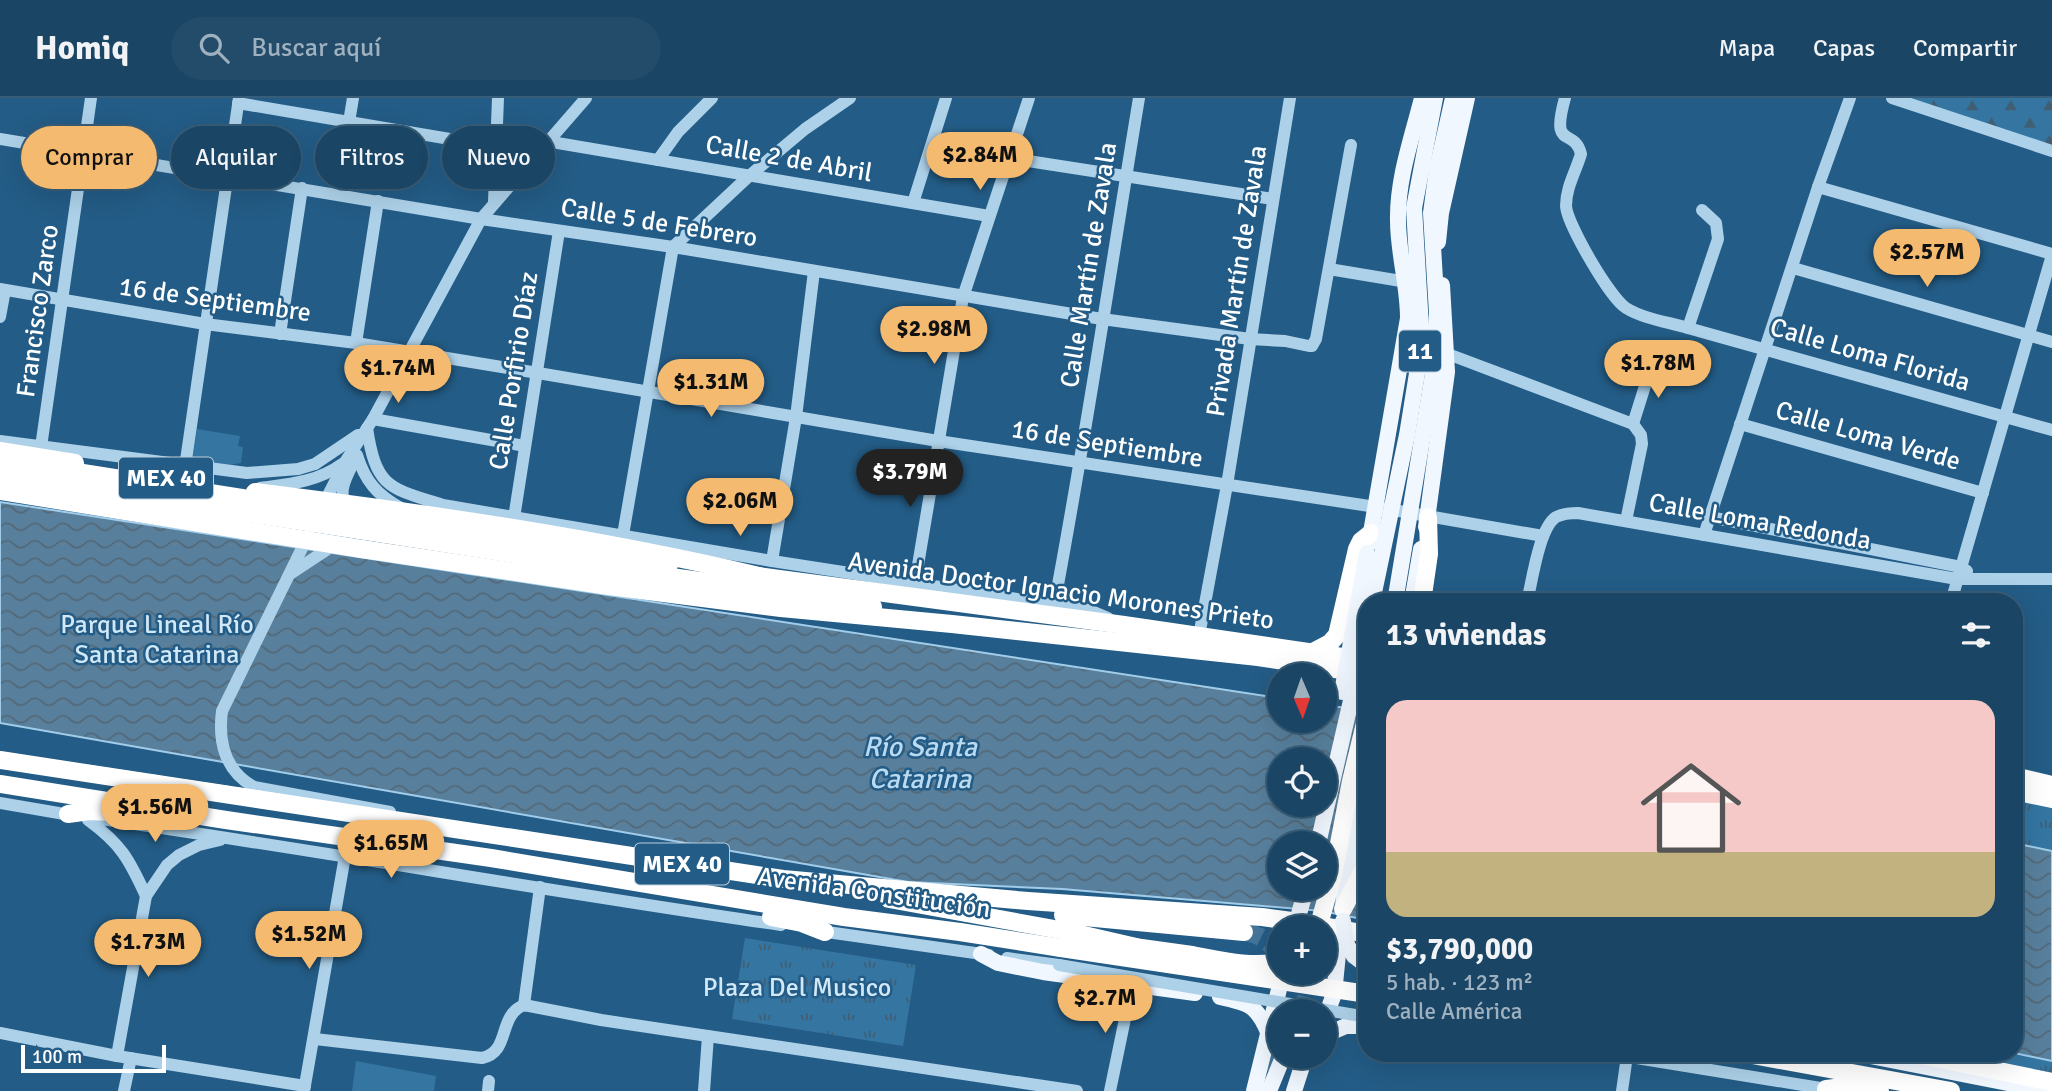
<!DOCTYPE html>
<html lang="es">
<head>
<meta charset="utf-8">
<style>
  :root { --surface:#1a4564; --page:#234c6a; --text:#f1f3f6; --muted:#9fb1bf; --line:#385d78; --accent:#f4bb70 }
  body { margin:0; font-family:Signika,sans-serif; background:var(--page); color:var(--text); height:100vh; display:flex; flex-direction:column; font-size:26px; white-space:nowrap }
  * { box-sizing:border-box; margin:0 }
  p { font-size:23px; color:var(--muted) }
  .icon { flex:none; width:38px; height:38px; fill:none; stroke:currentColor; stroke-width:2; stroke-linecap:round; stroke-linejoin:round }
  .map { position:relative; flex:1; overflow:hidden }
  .side { position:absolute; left:1358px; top:495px; width:665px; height:469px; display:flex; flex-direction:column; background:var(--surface); border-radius:28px; box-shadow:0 7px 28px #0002,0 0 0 2px var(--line) }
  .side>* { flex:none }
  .guide { position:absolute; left:21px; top:28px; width:665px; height:63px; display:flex; gap:14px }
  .needle { width:46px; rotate:178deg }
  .buttons { position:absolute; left:1267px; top:565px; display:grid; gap:14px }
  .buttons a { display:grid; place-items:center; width:70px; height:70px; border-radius:50%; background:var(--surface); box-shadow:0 7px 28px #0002,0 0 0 2px var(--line); font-size:35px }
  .scale { position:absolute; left:21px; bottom:18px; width:145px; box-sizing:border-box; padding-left:7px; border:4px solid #fff; border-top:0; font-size:19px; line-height:24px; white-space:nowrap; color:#fff; -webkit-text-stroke:5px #235c86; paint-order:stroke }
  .price { position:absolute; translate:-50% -60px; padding:0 16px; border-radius:24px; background:var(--accent); color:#111; font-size:23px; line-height:46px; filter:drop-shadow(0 2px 4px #0008) }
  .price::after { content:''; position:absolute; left:50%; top:42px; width:21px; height:16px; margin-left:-10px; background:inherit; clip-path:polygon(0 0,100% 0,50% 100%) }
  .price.current { background:#222; color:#fff }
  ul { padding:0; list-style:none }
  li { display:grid; align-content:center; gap:14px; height:371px; padding:0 28px }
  li span { display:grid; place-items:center; height:217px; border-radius:21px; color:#555 }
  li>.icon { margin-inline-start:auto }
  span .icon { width:126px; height:126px; fill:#fffc; stroke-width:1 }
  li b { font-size:30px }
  h2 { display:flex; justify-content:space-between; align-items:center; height:84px; padding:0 28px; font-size:30px }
  .tag { padding:0 24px; border-radius:32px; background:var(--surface); box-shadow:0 7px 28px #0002,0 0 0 2px var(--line); font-size:24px; line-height:63px }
  .tag.current { background:var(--accent); color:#111 }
  header { display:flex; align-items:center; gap:42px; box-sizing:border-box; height:98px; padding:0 35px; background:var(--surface); border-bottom:2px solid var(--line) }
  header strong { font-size:33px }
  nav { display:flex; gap:38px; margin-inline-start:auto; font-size:24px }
  .search { width:490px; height:63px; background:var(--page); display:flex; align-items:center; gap:18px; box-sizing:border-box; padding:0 24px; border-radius:38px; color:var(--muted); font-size:26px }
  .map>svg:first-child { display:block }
  .grass { fill:#3475a2 }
  .forest { fill:url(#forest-firs) }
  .park { fill:url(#park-tufts) }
  .water { fill:url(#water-waves); stroke:#a1cdea; stroke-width:2; fill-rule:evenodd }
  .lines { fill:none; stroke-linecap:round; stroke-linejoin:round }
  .major-tunnel { stroke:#447498; stroke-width:16; stroke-dasharray:16 8; stroke-linecap:butt }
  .highway-tunnel { stroke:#447498; stroke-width:18; stroke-dasharray:18 9; stroke-linecap:butt }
  .minor { stroke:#add1e9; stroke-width:12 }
  .major { stroke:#f0f7fe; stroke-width:16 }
  .highway { stroke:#fff; stroke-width:18 }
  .rail { stroke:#fff; stroke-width:2.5; stroke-dasharray:12 5; stroke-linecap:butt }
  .minor-bridge { stroke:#add1e9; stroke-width:12 }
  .major-bridge { stroke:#f0f7fe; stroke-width:16 }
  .highway-bridge { stroke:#fff; stroke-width:18 }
  .labels { text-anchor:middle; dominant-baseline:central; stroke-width:5; stroke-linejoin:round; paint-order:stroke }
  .shield { fill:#235c86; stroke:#bdcedb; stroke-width:2 }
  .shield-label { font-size:24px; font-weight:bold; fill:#fff }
  .street-label { font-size:26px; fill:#fff; stroke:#235c86 }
  .park-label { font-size:26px; fill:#d1e8f7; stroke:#235c86 }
  .water-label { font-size:28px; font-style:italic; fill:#b9daf0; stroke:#235c86 }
</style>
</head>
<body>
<header>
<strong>Homiq</strong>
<div class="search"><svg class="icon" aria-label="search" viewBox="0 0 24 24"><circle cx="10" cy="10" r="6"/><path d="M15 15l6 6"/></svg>Buscar aquí</div>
<nav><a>Mapa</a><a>Capas</a><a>Compartir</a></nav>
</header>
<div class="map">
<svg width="2052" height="993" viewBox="0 0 2052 993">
  <defs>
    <pattern id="forest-firs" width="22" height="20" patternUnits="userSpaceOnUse" patternTransform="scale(1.75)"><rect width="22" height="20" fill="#3475a2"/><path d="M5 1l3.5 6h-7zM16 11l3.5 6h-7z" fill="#415e73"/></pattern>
    <pattern id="park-tufts" width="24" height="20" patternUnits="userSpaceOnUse" patternTransform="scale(1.75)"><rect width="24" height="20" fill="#3475a2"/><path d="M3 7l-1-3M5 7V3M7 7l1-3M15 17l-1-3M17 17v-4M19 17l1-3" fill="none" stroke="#415e73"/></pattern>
    <pattern id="water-waves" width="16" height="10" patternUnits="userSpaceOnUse" patternTransform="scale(1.75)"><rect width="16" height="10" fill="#58809d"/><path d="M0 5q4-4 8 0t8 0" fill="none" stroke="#536979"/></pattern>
  </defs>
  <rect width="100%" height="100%" fill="#235c86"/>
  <g class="grass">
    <path d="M197 331 240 338 238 348 243 349 241 365 223 368 192 364Z"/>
    <path d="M356 963 436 978 434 993H352Z"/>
  </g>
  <path class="forest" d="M1892 0H2052V53Z"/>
  <g class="park">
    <path d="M2014 700 2052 708V981L1920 956H2014Z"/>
    <path d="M745 840 916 867 903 948 732 921Z"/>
  </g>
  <g class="water">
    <path d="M0 404 1279 600V623H1325V607L1367 613V822L1322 813 1062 791 908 784 0 625ZM1279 662H1325V707H1279ZM1279 746H1325V791H1279Z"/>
    <path d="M2014 745 2052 753V963L2014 955Z"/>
  </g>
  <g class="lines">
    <g class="major-tunnel">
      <path d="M1325 866 1339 858 1367 856"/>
      <path d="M1301 914 1307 893 1316 875"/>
    </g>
    <g class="highway-tunnel">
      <path d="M1244 834C1264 838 1273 844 1279 864"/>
      <path d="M1276 974 1279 943"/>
    </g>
    <g class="minor">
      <path d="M1565 0C1550 54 1574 28 1581 56 1576 73 1566 89 1566 108 1567 126 1610 200 1626 210 1644 221 1668 224 1688 230L2052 332"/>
      <path d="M1892 0 2052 53"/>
      <path d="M238 5 497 49"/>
      <path d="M349 24 353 0"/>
      <path d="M498 35 989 118"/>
      <path d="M0 41 481 121 673 149 1102 221 1250 241 1285 243 1309 248H1312L1316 241 1351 47"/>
      <path d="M1009 60 1273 101"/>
      <path d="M658 62 678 34 712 0"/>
      <path d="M1818 89 2052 156"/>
      <path d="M494 104 498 0"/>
      <path d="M913 105 946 0"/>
      <path d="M1793 170 2052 244"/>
      <path d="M1329 171 1407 184"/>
      <path d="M0 191 205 226 356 245 538 275 938 343 1376 409 1543 438"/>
      <path d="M0 219 5 192"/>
      <path d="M1688 230 1718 141 1716 125 1702 112"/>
      <path d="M280 236 302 90"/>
      <path d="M356 245 378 103"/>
      <path d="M1448 256 1633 326 1641 337 1642 346 1626 423"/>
      <path d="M373 321 525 348"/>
      <path d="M1633 326 1651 269"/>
      <path d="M1740 326 1983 395"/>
      <path d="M367 330C376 390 389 390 443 407L772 463 1089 512 1108 520"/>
      <path d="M0 343 247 375 298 371 315 366 358 337"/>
      <path d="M41 349 91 0"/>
      <path d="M357 357C365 383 377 397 401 410"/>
      <path d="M185 369 239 0"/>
      <path d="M260 390C290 386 317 384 342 366"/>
      <path d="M322 409 345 364 373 321 481 121 586 0"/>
      <path d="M347 409C336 393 348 377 355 361"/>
      <path d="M1710 419 1961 469 1967 473"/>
      <path d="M514 420 559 133"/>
      <path d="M623 437 673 149 749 78 805 31 850 0"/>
      <path d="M1704 437 1818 89 1850 0"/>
      <path d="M308 438 222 613C218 644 225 673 254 689L390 714"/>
      <path d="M772 463 796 319 814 173"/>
      <path d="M290 476 337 445"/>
      <path d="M915 485 963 199 1029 0"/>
      <path d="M1527 504C1532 484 1539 430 1556 419 1562 416 1571 415 1578 415L1957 481H2052"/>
      <path d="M1951 504 2052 157"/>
      <path d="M1054 508C1086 339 1111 169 1139 0"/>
      <path d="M1199 538 1227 387 1290 0"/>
      <path d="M0 705 76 718"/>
      <path d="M94 720C323 753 552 794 781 827"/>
      <path d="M88 722C121 746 129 761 146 798"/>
      <path d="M820 833 989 857"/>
      <path d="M1007 860 1059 867"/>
      <path d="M524 907 540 789"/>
      <path d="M0 935 117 958 305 988"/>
      <path d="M315 941 482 960C511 954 497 918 524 907L601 922 1077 993"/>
      <path d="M1612 956 1833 992"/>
      <path d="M117 958 146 798 167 767 179 757 199 747 220 742"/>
      <path d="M124 993 131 960"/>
      <path d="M304 993 345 758"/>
      <path d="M488 993 489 983"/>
      <path d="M704 993 708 938"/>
      <path d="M1110 993 1132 887"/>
      <path d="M1622 993 1627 958"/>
    </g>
    <g class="major">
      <path d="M1438 144 1441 115 1467 0"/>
      <path d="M1426 429 1447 274 1442 187"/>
      <path d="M1369 446 1408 220C1408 187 1398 155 1398 123 1397 81 1412 40 1422 0"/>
      <path d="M1412 504 1421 451"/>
      <path d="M1363 550 1367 530"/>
      <path d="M1343 810 1345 782 1367 670"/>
      <path d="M1347 847 1354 858 1367 868"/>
      <path d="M981 856 998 865 1043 874 1195 895"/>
      <path d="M1367 886 1363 896 1367 913"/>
      <path d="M1220 899C1248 905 1257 907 1268 934"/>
      <path d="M1325 920 1334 896 1339 846"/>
      <path d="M1325 937 1346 928H1367"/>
      <path d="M1860 956 2049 993"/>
      <path d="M1254 993 1283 875"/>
      <path d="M1269 993 1283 959"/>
      <path d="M1294 993 1305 959"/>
    </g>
    <g class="highway">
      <path d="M0 353 75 365"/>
      <path d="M0 377 612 471 840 502 873 509"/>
      <path d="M255 394C424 415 593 439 759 478"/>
      <path d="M362 451 609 488 781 510 952 526 1258 559 1367 576"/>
      <path d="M750 477 1124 527 1363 562"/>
      <path d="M1422 504 1429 456 1428 419"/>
      <path d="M1313 554 1330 545 1337 537 1357 451 1361 443 1371 435"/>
      <path d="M0 662 783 781 1028 803 1262 819 1307 825 1367 836"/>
      <path d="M2014 678 2052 687"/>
      <path d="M0 686 226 722 491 760 844 819 960 834 1061 850"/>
      <path d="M2014 693 2052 701"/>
      <path d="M68 716 89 713 113 714"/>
      <path d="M889 801 1071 834 1136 849"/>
      <path d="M1343 811 1367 765"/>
      <path d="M1063 817 1244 834"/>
      <path d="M771 819 802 825 825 834"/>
      <path d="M1127 848 1192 857"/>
      <path d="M1747 956 1951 993"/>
      <path d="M1916 956 2052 984"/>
      <path d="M1826 991 1843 989 1880 993"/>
    </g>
    <g class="rail">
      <path d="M0 655 261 694 764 775 861 787 992 799 1272 817 1367 829"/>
      <path d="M1902 956 2052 986"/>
    </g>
    <path class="minor-bridge" d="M1059 867 1367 919"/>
    <g class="major-bridge">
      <path d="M1372 504 1407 337 1419 263 1421 229 1414 110 1435 0"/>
      <path d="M1395 504 1433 276 1437 215 1431 115 1437 71 1453 0"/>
      <path d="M1342 594 1367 455"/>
      <path d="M1318 746 1363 550"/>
      <path d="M1343 823 1347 847"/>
      <path d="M1295 830 1306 791"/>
    </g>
    <g class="highway-bridge">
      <path d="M0 362 669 467"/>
      <path d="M0 393 362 451"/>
      <path d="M1318 830 1333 777 1351 683 1367 617"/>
      <path d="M1061 850 1367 896"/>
      <path d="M1192 857C1220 862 1250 870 1279 864"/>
    </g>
  </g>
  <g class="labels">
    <g class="shield">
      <rect x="1399" y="232.5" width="42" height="41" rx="5"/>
      <rect x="119" y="359.5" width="94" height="41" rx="5"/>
      <rect x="635" y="745.5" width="94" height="41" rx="5"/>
    </g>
    <g class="shield-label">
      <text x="1420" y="253">11</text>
      <text x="166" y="380">MEX 40</text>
      <text x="682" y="766">MEX 40</text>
    </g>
    <g class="street-label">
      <text transform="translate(789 61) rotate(10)">Calle 2 de Abril</text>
      <text transform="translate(659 125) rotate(9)">Calle 5 de Febrero</text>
      <text transform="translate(1089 167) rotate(-81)">Calle Martín de Zavala</text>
      <text transform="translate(1237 183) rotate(-81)">Privada Martín de Zavala</text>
      <text transform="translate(215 202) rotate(8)">16 de Septiembre</text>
      <text transform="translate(38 213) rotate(-82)">Francisco Zarco</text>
      <text transform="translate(1870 257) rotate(16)">Calle Loma Florida</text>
      <text transform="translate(514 273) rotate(-81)">Calle Porfirio Díaz</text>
      <text transform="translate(1868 338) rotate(16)">Calle Loma Verde</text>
      <text transform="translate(1107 346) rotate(9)">16 de Septiembre</text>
      <text transform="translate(1760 424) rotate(10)">Calle Loma Redonda</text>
      <text transform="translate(1061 493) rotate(8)">Avenida Doctor Ignacio Morones Prieto</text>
      <text transform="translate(874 795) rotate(8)">Avenida Constitución</text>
    </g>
    <g class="park-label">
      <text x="157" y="527">Parque Lineal Río<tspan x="157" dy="30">Santa Catarina</tspan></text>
      <text x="797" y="890">Plaza Del Musico</text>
    </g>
    <g class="water-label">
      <text x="920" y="649">Río Santa<tspan x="920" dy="32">Catarina</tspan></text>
    </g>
  </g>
</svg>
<div class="buttons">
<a><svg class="needle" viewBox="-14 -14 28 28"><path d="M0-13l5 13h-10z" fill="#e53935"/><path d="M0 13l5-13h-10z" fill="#9fb1bf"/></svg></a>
<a><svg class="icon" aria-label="locate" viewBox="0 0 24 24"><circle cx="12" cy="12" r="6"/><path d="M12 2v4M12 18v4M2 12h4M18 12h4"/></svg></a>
<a><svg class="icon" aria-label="layers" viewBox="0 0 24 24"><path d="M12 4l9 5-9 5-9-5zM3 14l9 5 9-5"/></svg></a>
<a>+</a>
<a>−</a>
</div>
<div class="scale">100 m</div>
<b class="price" style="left:980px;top:94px">$2.84M</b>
<b class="price" style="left:1927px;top:191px">$2.57M</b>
<b class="price" style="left:934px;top:268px">$2.98M</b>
<b class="price" style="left:1658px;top:302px">$1.78M</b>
<b class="price" style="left:398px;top:307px">$1.74M</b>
<b class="price" style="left:711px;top:321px">$1.31M</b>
<b class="price current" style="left:910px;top:411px">$3.79M</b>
<b class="price" style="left:740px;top:440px">$2.06M</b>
<b class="price" style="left:155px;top:746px">$1.56M</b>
<b class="price" style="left:391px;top:782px">$1.65M</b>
<b class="price" style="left:309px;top:873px">$1.52M</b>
<b class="price" style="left:148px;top:881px">$1.73M</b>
<b class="price" style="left:1105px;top:937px">$2.7M</b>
<div class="guide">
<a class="tag current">Comprar</a>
<a class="tag">Alquilar</a>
<a class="tag">Filtros</a>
<a class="tag">Nuevo</a>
</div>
<section class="side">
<h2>13 viviendas<svg class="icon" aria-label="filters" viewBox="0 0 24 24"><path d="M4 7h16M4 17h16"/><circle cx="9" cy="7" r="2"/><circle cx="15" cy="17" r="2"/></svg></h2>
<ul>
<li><span style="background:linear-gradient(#f6c9c9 70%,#c2b280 0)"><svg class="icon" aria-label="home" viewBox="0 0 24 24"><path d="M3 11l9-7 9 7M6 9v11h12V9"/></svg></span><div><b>$3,790,000</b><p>5 hab. · 123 m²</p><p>Calle América</p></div></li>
</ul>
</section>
</div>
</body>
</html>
